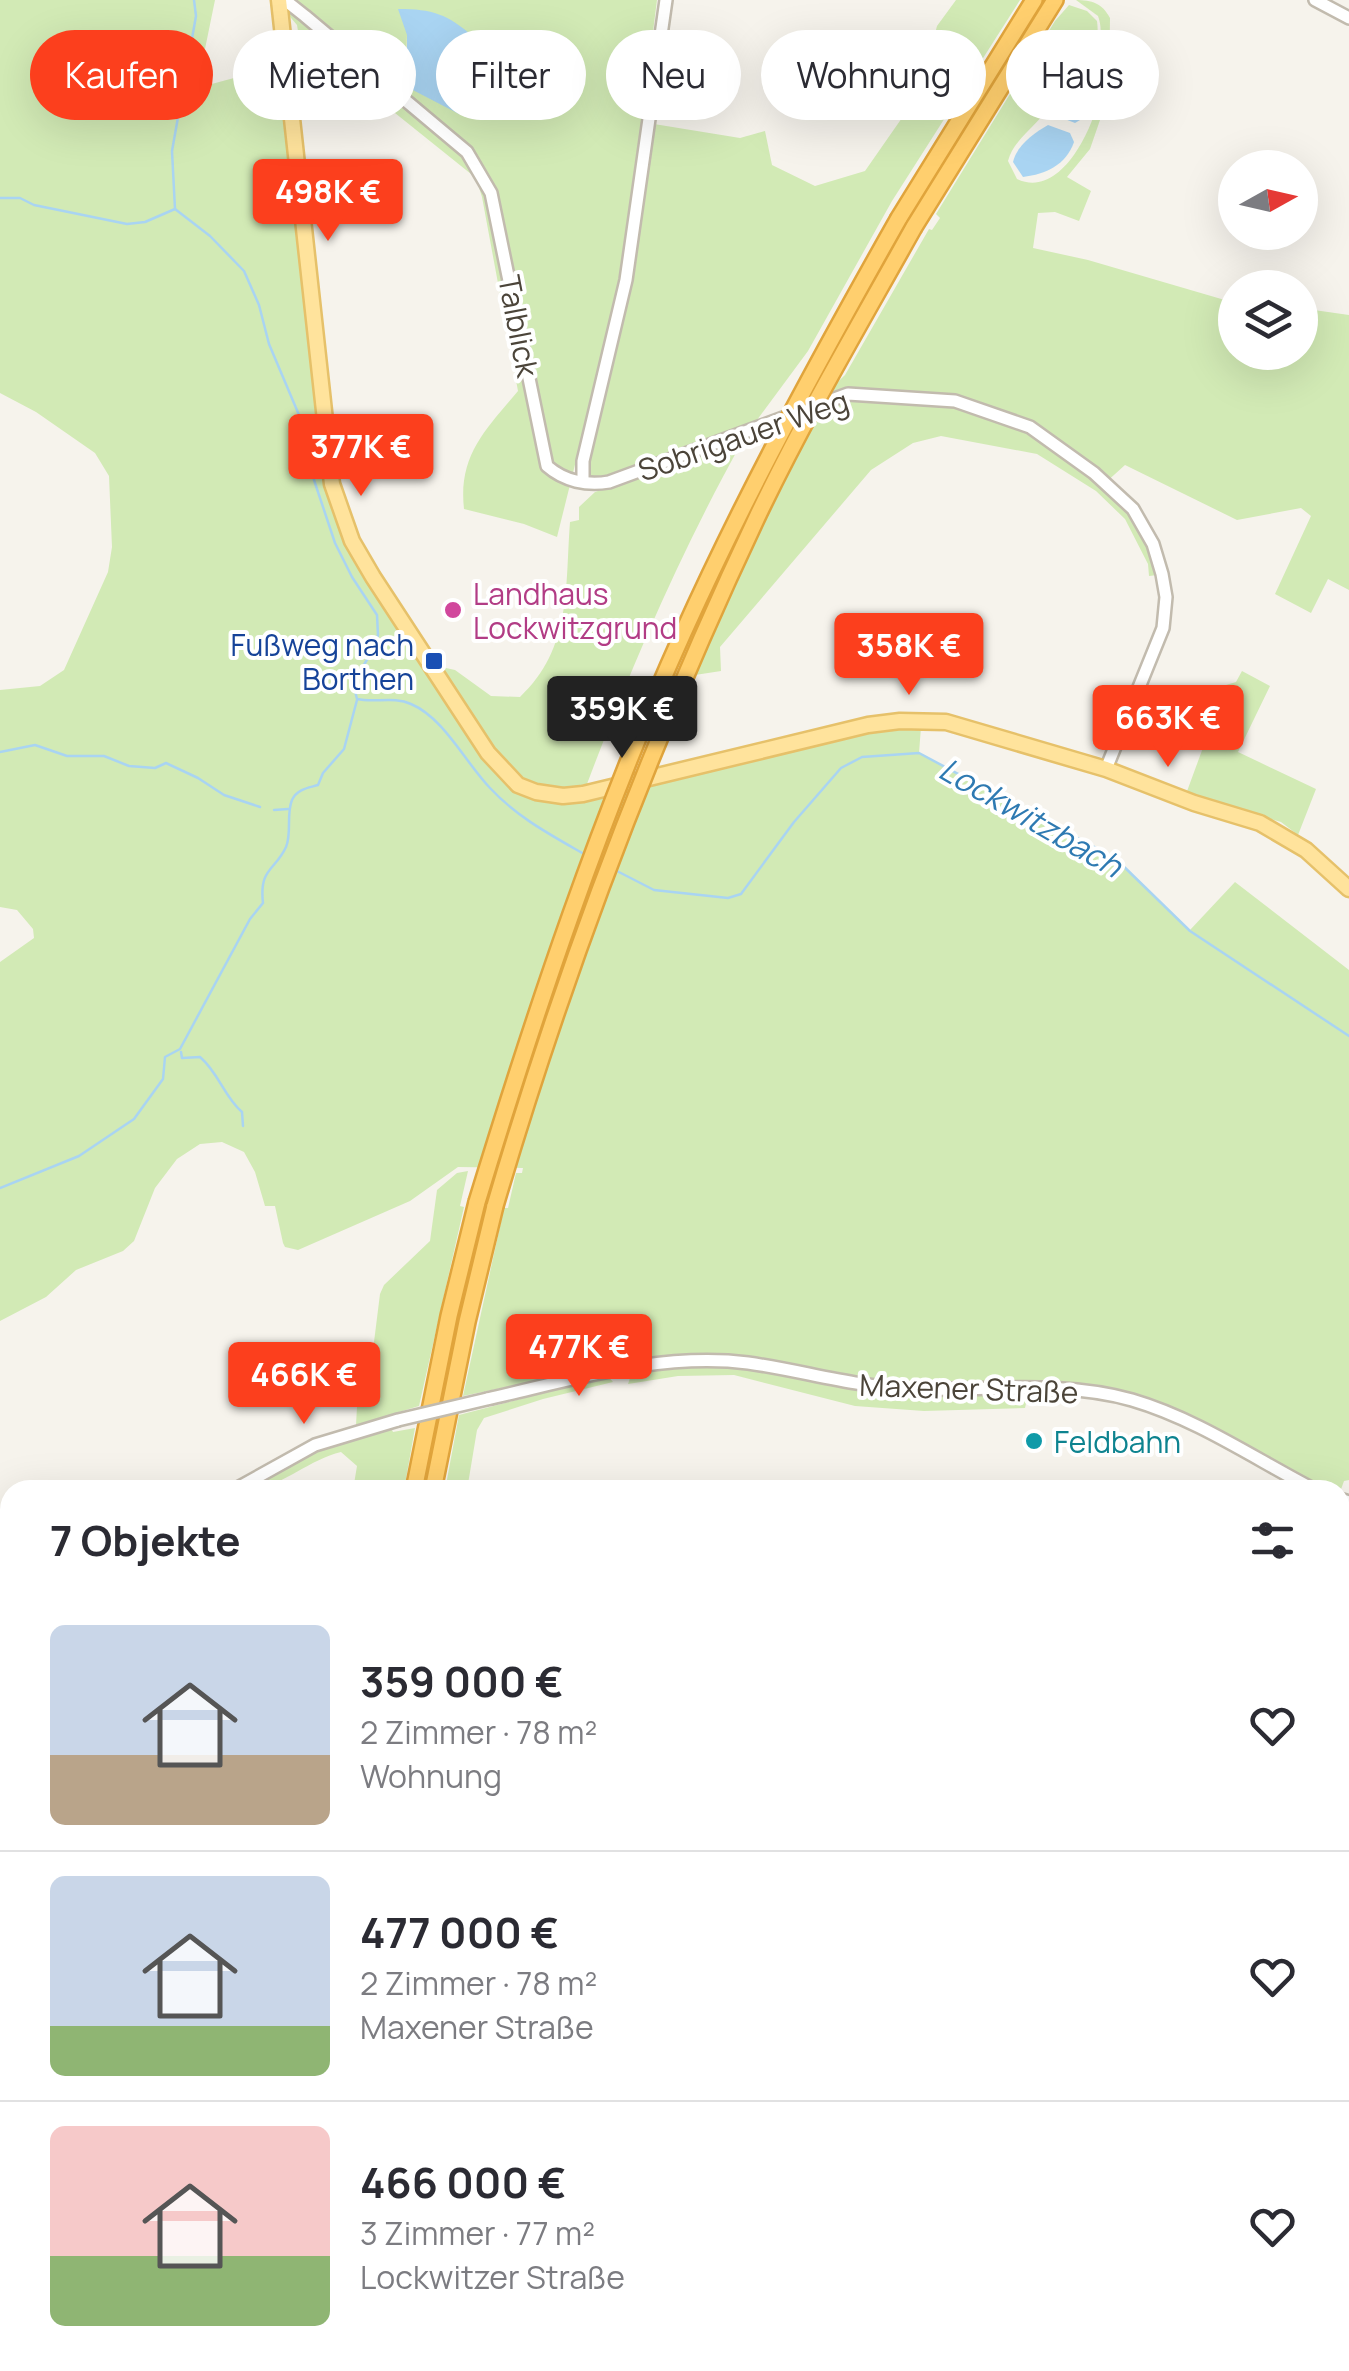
<!DOCTYPE html>
<html lang="de">
<head>
<meta charset="utf-8">
<style>
  :root { --surface:#fff; --page:#f7f7f7; --text:#2b2b33; --muted:#7c7c81; --line:#e1e1e2; --accent:#fc3f1d }
  body { margin:0; font-family:Manrope,sans-serif; background:var(--page); color:var(--text); height:100vh; display:flex; flex-direction:column; font-size:38px; white-space:nowrap }
  * { box-sizing:border-box; margin:0 }
  p { font-size:32px; color:var(--muted) }
  .icon { flex:none; width:55px; height:55px; fill:none; stroke:currentColor; stroke-width:2; stroke-linecap:round; stroke-linejoin:round }
  .map { position:relative; flex:1; overflow:hidden }
  .panel { position:absolute; left:0px; top:1480px; width:1350px; height:892px; display:flex; flex-direction:column; background:var(--surface); border-radius:30px 30px 0 0; box-shadow:0 10px 40px #0002 }
  .panel>* { flex:none }
  .top-card { position:absolute; left:30px; top:30px; width:1290px; height:90px; display:flex; gap:20px }
  .needle { width:65px; rotate:82deg }
  .fabs { position:absolute; left:1218px; top:150px; display:grid; gap:20px }
  .fabs a { display:grid; place-items:center; width:100px; height:100px; border-radius:50%; background:var(--surface); box-shadow:0 10px 40px #0002; font-size:50px }
  .price { position:absolute; translate:-50% -85px; padding:0 22px; border-radius:10px; background:var(--accent); color:#fff; font-size:32px; line-height:65px; filter:drop-shadow(0 2px 5px #0008) }
  .price::after { content:''; position:absolute; left:50%; top:60px; width:30px; height:22px; margin-left:-15px; background:inherit; clip-path:polygon(0 0,100% 0,50% 100%) }
  .price.current { background:#222; color:#fff }
  ul { padding:0; list-style:none }
  li { display:flex; align-items:center; gap:30px; height:250px; padding:0 50px }
  li+li { border-top:2px solid var(--line) }
  li span { display:grid; place-items:center; flex:none; width:280px; height:200px; border-radius:15px; color:#555 }
  li>.icon { margin-inline-start:auto }
  span .icon { width:120px; height:120px; fill:#fffc; stroke-width:1 }
  li b { font-size:42px }
  h2 { display:flex; justify-content:space-between; align-items:center; height:120px; padding:0 50px; font-size:42px }
  .chip { padding:0 35px; border-radius:45px; background:var(--surface); box-shadow:0 10px 40px #0002; font-size:35px; line-height:90px }
  .chip.current { background:var(--accent); color:#fff }
  .map>svg:first-child { display:block }
  .green { fill:#d2eab5; fill-rule:evenodd }
  .water { fill:#a9d4f2 }
  .lines { fill:none; stroke-linecap:round; stroke-linejoin:round }
  .stream { stroke:#a9d4f2; stroke-width:2.5 }
  .minor-casing { stroke:#c2bbae; stroke-width:16 }
  .major-casing { stroke:#e6c16a; stroke-width:19 }
  .highway-casing { stroke:#e0a43c; stroke-width:20 }
  .minor { stroke:#fff; stroke-width:11 }
  .major { stroke:#ffe39c; stroke-width:14 }
  .highway { stroke:#ffcf6e; stroke-width:15 }
  .minor-bridge-casing { stroke:#c2bbae; stroke-width:16; stroke-linecap:butt }
  .highway-bridge-casing { stroke:#e0a43c; stroke-width:20; stroke-linecap:butt }
  .minor-bridge { stroke:#fff; stroke-width:11 }
  .highway-bridge { stroke:#ffcf6e; stroke-width:15 }
  .hotel-dot { fill:#d1479c; stroke:#fff; stroke-width:4 }
  .transit-dot { fill:#1a4fb4; stroke:#fff; stroke-width:4 }
  .culture-dot { fill:#0f9aa8; stroke:#fff; stroke-width:4 }
  .labels { text-anchor:middle; dominant-baseline:central; stroke-width:8; stroke-linejoin:round; paint-order:stroke }
  .street-label { font-size:30px; fill:#4b4439; stroke:#fff }
  .hotel-label { font-size:30px; fill:#b23c85; stroke:#fff; text-anchor:start }
  .transit-label { font-size:30px; fill:#164399; stroke:#fff; text-anchor:end }
  .culture-label { font-size:30px; fill:#0d838f; stroke:#fff; text-anchor:start }
  .water-label { font-size:32px; font-style:italic; fill:#2e7ab2; stroke:#fff }
</style>
</head>
<body>
<div class="map">
<svg width="1349" height="2371" viewBox="0 0 1349 2371">
  <rect width="100%" height="100%" fill="#f6f3ec"/>
  <g class="green">
    <path d="M0 0H215L197 88 282 65 347 544C399 641 463 714 534 797L874 729 921 727 919 753 1115 858 1190 930 1235 882 1349 970V1480L1344 1481 1340 1492 1318 1487 1132 1396 1103 1387 905 1383 843 1377 751 1356 707 1353 633 1360 626 1353 621 1355 618 1364 463 1396 504 1208H508L516 1173H522L523 1168 458 1167 410 1201 298 1250 285 1247 283 1243 275 1206H265L255 1172 244 1152 222 1142 200 1144 177 1159 155 1188 134 1241 123 1251 76 1270 46 1297 0 1321V962L34 938 33 929 17 910 0 907V690L40 686 64 670 108 572 112 547 109 476 95 453 36 412 0 393Z"/>
    <path d="M290 0H657L622 276 557 537 524 524 464 509C458 455 486 429 518 391L482 197 476 178 314 48 294 58 293 45 300 43 297 25 286 12ZM407 35 459 114 406 65Z"/>
    <path d="M956 0H1020L892 201 808 351 751 428 595 481 588 473 587 459 635 270 654 124 740 138 765 131 772 165 815 186 865 171 920 92 937 26Z"/>
    <path d="M1076 0C1092 0 1102 3 1110 18L1109 94 1090 149 1067 177 1091 191 1079 221 1055 212 1038 213 1033 248 1088 260 1235 303V352H1300V308L1349 315V590L1328 579 1311 613 1275 594 1311 516 1301 508 1237 520 1125 465 1104 484 1129 509 1156 568 1158 575 1149 576 1148 564 1125 519 1096 491 1037 454 941 436 913 443 871 470 720 647 721 671 682 677 638 773 668 695 756 515 814 408 848 389 821 398 845 375 929 229 932 230 940 218 936 214 1055 21 1069 5 1087 11 1097 21C1102 59 1078 64 1059 88 1052 97 1048 107 1042 116 1030 131 1013 142 1008 161L1017 179C1059 199 1091 133 1098 101 1101 87 1090 75 1093 62 1096 45 1105 35 1098 16Z"/>
    <path d="M742 442C681 551 631 667 587 784 572 787 556 790 541 787 498 778 463 707 440 673L446 668 455 670 491 696 520 697C572 648 565 587 570 522L579 520V507L595 492Z"/>
    <path d="M1242 671 1270 686 1238 752 1316 789 1298 835 1281 822 1186 794 1226 685 1236 682Z"/>
    <path d="M468 1171 460 1206 464 1207 419 1406 356 1425 357 1407 367 1398 380 1294 384 1285 430 1241 437 1190 457 1173Z"/>
    <path d="M706 1365 744 1367 869 1392 1028 1395 1025 1408 924 1411 855 1406 734 1375 678 1376 628 1384 632 1372 661 1366Z"/>
    <path d="M608 1376 613 1382 543 1399 484 1418 477 1430 467 1490H445L459 1415Z"/>
    <path d="M391 1428 393 1432 415 1428 404 1490H353L357 1466 341 1452C307 1460 279 1490 244 1490L313 1453Z"/>
    <path d="M1340 1504 1349 1507V1596L1340 1589Z"/>
    <path d="M19 2363V2362L240 2363 238 2371H20Z"/>
    <path d="M427 2363 820 2362 821 2371H411Z"/>
    <path d="M825 2363V2362L1116 2363 1115 2371H826Z"/>
  </g>
  <g class="water">
    <path d="M398 9C433 9 447 14 474 37L473 86 459 114 407 87V35Z"/>
    <path d="M1077 81 1084 82 1092 90 1080 120 1075 123 1057 116 1055 108 1068 87Z"/>
    <path d="M1048 125 1070 133 1074 142C1066 165 1046 174 1023 177L1013 162C1017 145 1034 133 1048 125Z"/>
  </g>
  <g class="lines">
    <g class="stream">
      <path d="M194 0 196 16 172 151 175 209 210 236 244 271 259 305 269 344 299 415 314 480 335 543 352 577 377 615 378 635 374 648 353 683 357 699C375 703 394 696 411 704 444 718 465 762 490 788 517 817 549 834 584 854"/>
      <path d="M0 198H20L34 205 127 224 145 222 175 209"/>
      <path d="M0 752 35 745 67 756H104L129 766 155 768 166 763 198 778 224 795 260 807"/>
      <path d="M274 810 288 809"/>
      <path d="M613 869 654 890 728 898 741 894 794 822 841 768 862 757 919 753 1115 858 1190 931 1349 1036"/>
      <path d="M181 1052 182 1058 200 1057C219 1073 224 1097 242 1112L243 1126"/>
      <path d="M0 1188 79 1156 134 1119 163 1079 165 1057 180 1049 250 919 263 903C259 868 275 871 286 847 292 833 286 814 292 800 297 789 308 788 318 785L323 773 344 749 357 700"/>
    </g>
    <defs>
      <g id="minor">
        <path d="M280 0 286 1 305 16 467 152 491 193 547 466C564 481 587 486 609 482L848 394 955 401 1030 427 1094 473 1133 509 1153 544 1162 574 1166 597 1163 628 1106 769"/>
        <path d="M1315 0 1349 18"/>
        <path d="M583 480V461L626 280 666 0"/>
        <path d="M487 1399C572 1380 660 1352 748 1363 805 1371 853 1387 913 1389 984 1391 1063 1380 1132 1400 1197 1419 1255 1459 1315 1490"/>
        <path d="M234 1490 315 1445 398 1420"/>
        <path d="M1340 1499 1349 1502"/>
        <path d="M0 1621 10 1616"/>
      </g>
      <g id="major">
        <path d="M279 0 332 484 352 541 373 577 488 753 518 785 536 792 563 796 583 794 868 725 900 721 946 722 1106 769 1194 803 1260 823 1306 850 1349 889"/>
        <path d="M1306 2362 1316 2371"/>
      </g>
      <g id="highway">
        <path d="M899 218 1034 0"/>
        <path d="M914 227 1055 0"/>
        <path d="M414 1490 449 1316 477 1202"/>
        <path d="M433 1490 467 1322 495 1206"/>
        <path d="M7 2343 10 2356"/>
        <path d="M250 2371 252 2362"/>
        <path d="M269 2371 271 2362"/>
      </g>
    </defs>
    <use href="#minor" class="minor-casing"/>
    <use href="#major" class="major-casing"/>
    <use href="#highway" class="highway-casing"/>
    <use href="#minor" class="minor"/>
    <use href="#major" class="major"/>
    <use href="#highway" class="highway"/>
    <defs>
      <path id="minor-bridge" d="M398 1420 487 1399"/>
      <g id="highway-bridge">
        <path d="M477 1202C536 1009 600 817 683 633 747 491 822 354 899 218"/>
        <path d="M495 1206C565 968 653 737 759 513 806 415 861 322 914 227"/>
      </g>
    </defs>
    <use href="#minor-bridge" class="minor-bridge-casing"/>
    <use href="#highway-bridge" class="highway-bridge-casing"/>
    <use href="#minor-bridge" class="minor-bridge"/>
    <use href="#highway-bridge" class="highway-bridge"/>
  </g>
  <circle class="hotel-dot" cx="453" cy="610" r="10"/>
  <rect class="transit-dot" x="424" y="651" width="20" height="20" rx="5"/>
  <circle class="culture-dot" cx="1034" cy="1441" r="10"/>
  <g class="labels">
    <g class="street-label">
      <text transform="translate(519 326) rotate(79)">Talblick</text>
      <text transform="translate(743 435) rotate(-19)">Sobrigauer Weg</text>
      <text transform="translate(969 1388) rotate(2)">Maxener Straße</text>
    </g>
    <g class="hotel-label">
      <text x="473" y="593">Landhaus<tspan x="473" dy="34">Lockwitzgrund</tspan></text>
    </g>
    <g class="transit-label">
      <text x="414" y="644">Fußweg nach<tspan x="414" dy="34">Borthen</tspan></text>
    </g>
    <g class="culture-label">
      <text x="1054" y="1441">Feldbahn</text>
    </g>
    <g class="water-label">
      <text transform="translate(1031 817) rotate(30)">Lockwitzbach</text>
    </g>
  </g>
</svg>
<div class="fabs">
<a><svg class="needle" viewBox="-14 -14 28 28"><path d="M0-13l5 13h-10z" fill="#e53935"/><path d="M0 13l5-13h-10z" fill="#7c7c81"/></svg></a>
<a><svg class="icon" aria-label="layers" viewBox="0 0 24 24"><path d="M12 4l9 5-9 5-9-5zM3 14l9 5 9-5"/></svg></a>
</div>
<b class="price" style="left:328px;top:244px">498K €</b>
<b class="price" style="left:361px;top:499px">377K €</b>
<b class="price" style="left:909px;top:698px">358K €</b>
<b class="price current" style="left:622px;top:761px">359K €</b>
<b class="price" style="left:1168px;top:770px">663K €</b>
<b class="price" style="left:579px;top:1399px">477K €</b>
<b class="price" style="left:304px;top:1427px">466K €</b>
<div class="top-card">
<a class="chip current">Kaufen</a>
<a class="chip">Mieten</a>
<a class="chip">Filter</a>
<a class="chip">Neu</a>
<a class="chip">Wohnung</a>
<a class="chip">Haus</a>
</div>
<section class="panel">
<h2>7 Objekte<svg class="icon" aria-label="filters" viewBox="0 0 24 24"><path d="M4 7h16M4 17h16"/><circle cx="9" cy="7" r="2"/><circle cx="15" cy="17" r="2"/></svg></h2>
<ul>
<li><span style="background:linear-gradient(#c9d6e8 65%,#b9a48a 0)"><svg class="icon" aria-label="home" viewBox="0 0 24 24"><path d="M3 11l9-7 9 7M6 9v11h12V9"/></svg></span><div><b>359 000 €</b><p>2 Zimmer · 78 m²</p><p>Wohnung</p></div><svg class="icon" aria-label="heart" viewBox="0 0 24 24"><path d="M12 20l-8-8c-3-5 5-10 8-4 3-6 11-1 8 4z"/></svg></li>
<li><span style="background:linear-gradient(#c9d6e8 75%,#8fb573 0)"><svg class="icon" aria-label="home" viewBox="0 0 24 24"><path d="M3 11l9-7 9 7M6 9v11h12V9"/></svg></span><div><b>477 000 €</b><p>2 Zimmer · 78 m²</p><p>Maxener Straße</p></div><svg class="icon" aria-label="heart" viewBox="0 0 24 24"><path d="M12 20l-8-8c-3-5 5-10 8-4 3-6 11-1 8 4z"/></svg></li>
<li><span style="background:linear-gradient(#f6c9c9 65%,#8fb573 0)"><svg class="icon" aria-label="home" viewBox="0 0 24 24"><path d="M3 11l9-7 9 7M6 9v11h12V9"/></svg></span><div><b>466 000 €</b><p>3 Zimmer · 77 m²</p><p>Lockwitzer Straße</p></div><svg class="icon" aria-label="heart" viewBox="0 0 24 24"><path d="M12 20l-8-8c-3-5 5-10 8-4 3-6 11-1 8 4z"/></svg></li>
</ul>
</section>
</div>
</body>
</html>
